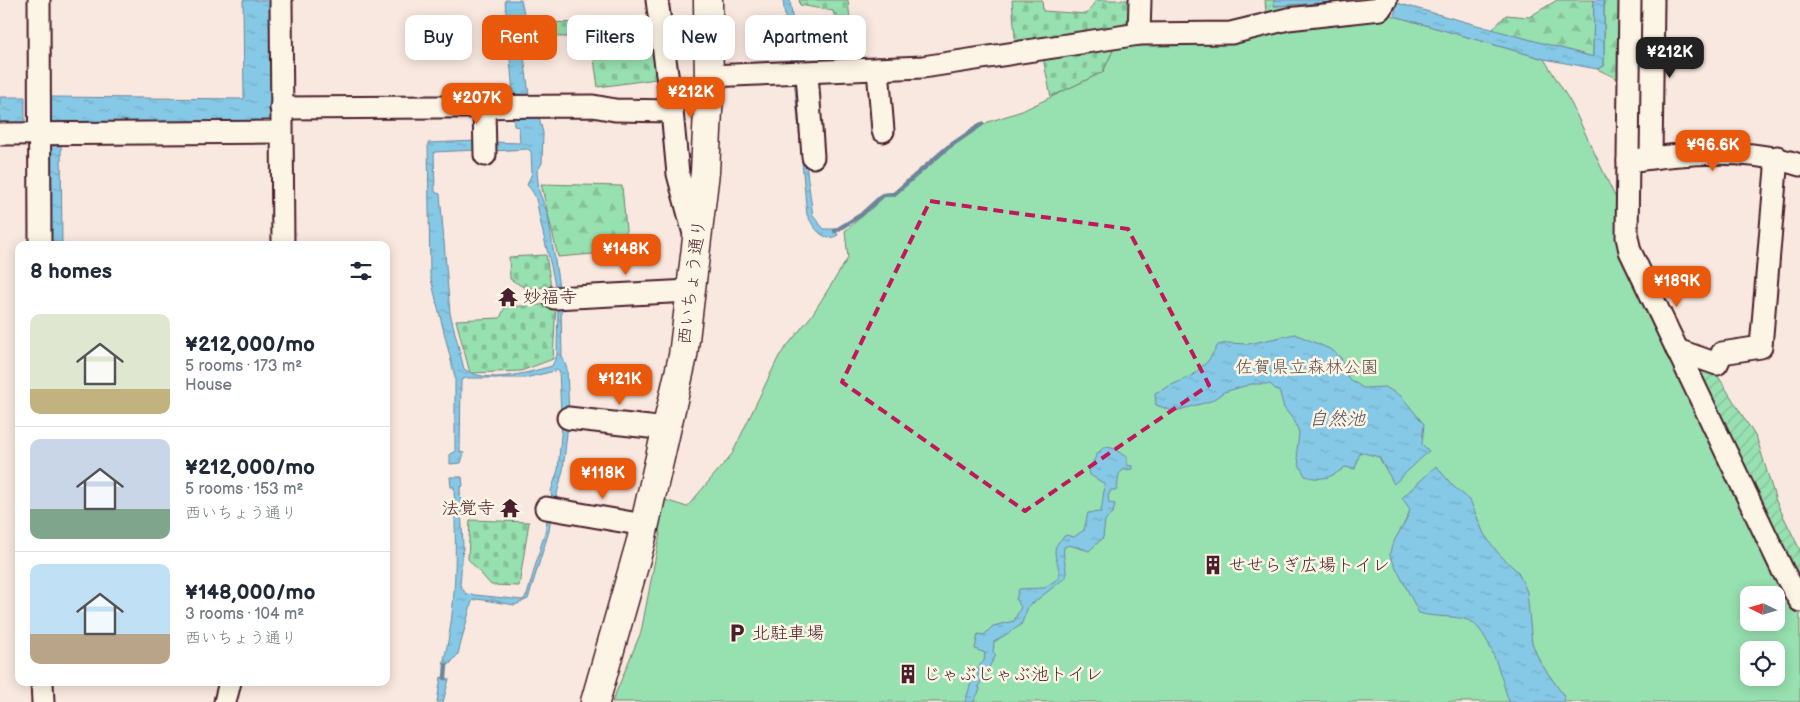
<!DOCTYPE html>
<html lang="en">
<head>
<meta charset="utf-8">
<style>
  :root { --surface:#fff; --page:#f6f6f7; --text:#1f2937; --muted:#747a83; --line:#e0e1e3; --accent:#ea580c }
  body { margin:0; font-family:"Balsamiq Sans","Klee One",sans-serif; background:var(--page); color:var(--text); height:100vh; display:flex; flex-direction:column; font-size:19px; white-space:nowrap }
  * { box-sizing:border-box; margin:0 }
  p { font-size:16px; color:var(--muted) }
  .icon { flex:none; width:28px; height:28px; fill:none; stroke:currentColor; stroke-width:2; stroke-linecap:round; stroke-linejoin:round }
  .map { position:relative; flex:1; overflow:hidden }
  .details { position:absolute; left:15px; top:241px; width:375px; height:445px; display:flex; flex-direction:column; background:var(--surface); border-radius:10px; box-shadow:0 2px 12px #0003 }
  .details>* { flex:none }
  .top-card { position:absolute; left:405px; top:15px; width:475px; height:45px; display:flex; gap:10px }
  .needle { width:32px; rotate:275deg }
  .buttons { position:absolute; left:1740px; top:586px; display:grid; gap:10px }
  .buttons a { display:grid; place-items:center; width:45px; height:45px; border-radius:10px; background:var(--surface); box-shadow:0 2px 12px #0003; font-size:25px }
  .price { position:absolute; translate:-50% -42px; padding:0 11px; border-radius:10px; background:var(--accent); color:#fff; font-size:16px; line-height:32px; filter:drop-shadow(0 1px 2px #0008) }
  .price::after { content:''; position:absolute; left:50%; top:30px; width:15px; height:11px; margin-left:-8px; background:inherit; clip-path:polygon(0 0,100% 0,50% 100%) }
  .price.on { background:#222; color:#fff }
  ul { padding:0; list-style:none }
  li { display:flex; align-items:center; gap:15px; height:125px; padding:0 15px }
  li+li { border-top:1px solid var(--line) }
  li span { display:grid; place-items:center; flex:none; width:140px; height:100px; border-radius:10px; color:#555 }
  li>.icon { margin-inline-start:auto }
  span .icon { width:60px; height:60px; fill:#fffc; stroke-width:1 }
  li b { font-size:21px }
  h2 { display:flex; justify-content:space-between; align-items:center; height:60px; padding:0 15px; font-size:21px }
  .tag { padding:0 18px; border-radius:10px; background:var(--surface); box-shadow:0 2px 12px #0003; font-size:18px; line-height:45px }
  .tag.on { background:var(--accent); color:#fff }
  .map>svg:first-child { display:block }
  .grass { fill:url(#grass-tufts); stroke:#70806e }
  .forest { fill:url(#forest-firs); stroke:#70806e }
  .cemetery { fill:url(#cemetery-stones); stroke:#70806e }
  .park { fill:#97e0b0; stroke:#70806e; fill-rule:evenodd }
  .garden { fill:url(#garden-furrows); stroke:#70806e }
  .water { fill:url(#water-ripples); stroke:#6d859b }
  .lines { fill:none; stroke-linecap:round; stroke-linejoin:round }
  .stream { stroke:#6d859b; stroke-width:4.5 }
  .minor-casing { stroke:#4a1f2b; stroke-width:25 }
  .highway-casing { stroke:#4a1f2b; stroke-width:31 }
  .minor { stroke:#fcf5e5; stroke-width:21 }
  .highway { stroke:#fcf5e5; stroke-width:28 }
  .marked { fill:none; stroke:#c2185b; stroke-width:4; stroke-dasharray:10 6; stroke-linejoin:round }
  .labels { text-anchor:middle; dominant-baseline:central; stroke-width:5; stroke-linejoin:round; paint-order:stroke }
  .street-label { font-size:18px; fill:#4a1f2b; stroke:#fcf5e5 }
  .poi-label { font-size:18px; fill:#4a1f2b; stroke:#fcf5e5; text-anchor:start }
  .park-label { font-size:18px; fill:#5d4f4c; stroke:#fcf5e5 }
  .water-label { font-size:19px; font-style:italic; fill:#5c5263; stroke:#fcf5e5 }
</style>
</head>
<body>
<div class="map">
<svg width="1800" height="702" viewBox="0 0 1800 702">
  <defs>
    <pattern id="grass-tufts" width="24" height="20" patternUnits="userSpaceOnUse" patternTransform="scale(1.25)"><rect width="24" height="20" fill="#97e0b0"/><path d="M3 7l-1-3M5 7V3M7 7l1-3M15 17l-1-3M17 17v-4M19 17l1-3" fill="none" stroke="#84c098"/></pattern>
    <pattern id="forest-firs" width="22" height="20" patternUnits="userSpaceOnUse" patternTransform="scale(1.25)"><rect width="22" height="20" fill="#97e0b0"/><path d="M5 1l3.5 6h-7zM16 11l3.5 6h-7z" fill="#84c098"/></pattern>
    <pattern id="cemetery-stones" width="16" height="16" patternUnits="userSpaceOnUse" patternTransform="scale(1.25)"><rect width="16" height="16" fill="#97e0b0"/><path d="M2 7V4a2 2 0 0 1 4 0v3zM10 15v-3a2 2 0 0 1 4 0v3z" fill="#84c098"/></pattern>
    <pattern id="garden-furrows" width="10" height="10" patternUnits="userSpaceOnUse" patternTransform="scale(1.25)"><rect width="10" height="10" fill="#97e0b0"/><path d="M-1 1l2-2M0 10L10 0M9 11l2-2" fill="none" stroke="#84c098"/></pattern>
    <pattern id="water-ripples" width="26" height="14" patternUnits="userSpaceOnUse" patternTransform="scale(1.25)"><rect width="26" height="14" fill="#85c9e6"/><path d="M2 4q2-2 4 0t4 0M15 11q2-2 4 0t4 0" fill="none" stroke="#74acc5"/></pattern>
  </defs>
  <rect width="100%" height="100%" fill="#f9e8df"/>
  <filter id="ink" filterUnits="userSpaceOnUse"><feTurbulence type="fractalNoise" baseFrequency=".02" numOctaves="2"/><feDisplacementMap in="SourceGraphic" scale="10" xChannelSelector="R" yChannelSelector="G"/><feConvolveMatrix kernelMatrix="1 2 1 2 8 2 1 2 1" color-interpolation-filters="sRGB"/></filter>
  <g filter="url(#ink)">
    <path class="grass" d="M1265 0H1274L1275 6 1372 0 1266 15Z"/>
    <g class="forest">
      <path d="M1557 0H1594L1593 57 1492 30 1506 15 1529 17Z"/>
      <path d="M1604 0H1621L1620 80 1597 69 1604 66Z"/>
      <path d="M541 184 622 186 628 251 558 257Z"/>
    </g>
    <g class="cemetery">
      <path d="M799 0H848L851 30 838 28 833 11 800 5Z"/>
      <path d="M1012 0H1042L1043 11 1087 14 1096 0H1135V22L1126 29 1016 49Z"/>
      <path d="M529 22 656 24 664 78 598 87 591 38 539 36 537 55 527 56Z"/>
      <path d="M1118 40 1103 72 1051 97 1042 53Z"/>
      <path d="M546 255 551 287 525 288 510 279 509 257Z"/>
      <path d="M556 304 553 359 521 371 470 373 456 320 500 318 505 307Z"/>
      <path d="M470 520 529 522 519 586 491 585 468 559Z"/>
    </g>
    <path class="park" d="M1391 15 1544 59 1571 103 1619 205 1792 603 1800 614V702H612L641 632 660 534 657 524 665 500 687 507 732 454 779 356 812 315 848 258 845 231 885 196H894L949 149 988 122 1022 111 1103 72 1118 40 1280 30ZM1749 595H1776V622H1749ZM1749 650H1776V678H1749Z"/>
    <path class="garden" d="M1691 361 1713 368 1757 439 1776 501 1800 550V586Z"/>
    <g class="water">
      <path d="M243 0H270L271 124 50 123 49 97 244 99Z"/>
      <path d="M505 0H521L527 26 524 56 529 95 513 94Z"/>
      <path d="M783 0H790L799 70 794 71 788 44Z"/>
      <path d="M1274 0H1363L1274 6Z"/>
      <path d="M1594 0H1604V66L1597 69 1544 59 1394 16 1397 3 1593 57Z"/>
      <path d="M794 78H801L807 172 813 216 824 229H835L838 235C823 244 813 226 807 215Z"/>
      <path d="M0 97H25V123L0 124Z"/>
      <path d="M513 116 539 117 543 133 542 163 537 172 539 191 548 215 560 294 556 293C553 270 546 248 541 224 537 210 539 196 527 185L532 173 531 152 528 149 492 151V142L520 143 519 127 514 126Z"/>
      <path d="M476 141 477 150 434 152 435 192 440 194 450 313 464 369C488 385 526 373 552 366L557 355 558 303H561L562 356 567 369 569 415 561 414 559 370 525 378H466L461 380 460 452 464 453 461 463 450 464V454L455 452V377L430 275 428 143Z"/>
      <path d="M61 143 62 245H47L46 144Z"/>
      <path d="M1295 334 1332 350 1341 358 1348 378 1363 388 1385 387 1401 396 1424 424 1422 444 1429 451 1394 484 1379 457 1360 452 1355 469 1345 467C1331 478 1322 481 1305 476L1299 464 1297 451 1299 433 1295 422 1284 408 1280 393 1270 384H1252L1224 392 1211 401 1179 410H1170L1156 405 1155 393 1193 375 1208 361 1218 345 1227 343 1249 344Z"/>
      <path d="M562 424H568L563 470 555 502H552L551 491 558 470Z"/>
      <path d="M1104 447C1116 447 1118 453 1127 457V465L1132 466V469L1123 470 1119 474 1117 490H1111L1108 496 1109 503 1115 504 1113 513 1105 520 1103 538 1089 551 1069 545 1064 547C1062 559 1067 565 1066 577L1028 607 1021 625 994 642 993 652 996 655 979 685 980 690 973 702H965L971 683 978 676 977 668 984 661 985 653 975 649 978 634 984 635 993 626 1014 621 1021 607 1016 600 1019 589 1044 588 1059 578C1061 559 1045 551 1066 535L1074 537 1084 530 1088 513 1101 512 1105 484 1090 475 1089 469 1098 453Z"/>
      <path d="M1436 466 1453 486 1470 500 1484 534 1497 552 1518 572 1527 592 1532 643 1540 662 1564 696 1565 702H1509C1502 681 1490 629 1468 620 1453 615 1435 618 1419 613L1390 556C1389 543 1406 526 1410 509L1402 498Z"/>
      <path d="M450 477H462L463 486 460 487 463 547 460 585 466 594 523 600 527 595 546 528 548 514 551 516 549 531 528 599 515 605 477 599 472 601 458 654 449 665 443 664C458 605 456 547 454 487H451Z"/>
      <path d="M441 677 449 679 443 702H437Z"/>
    </g>
    <g class="lines">
      <g class="stream">
        <path d="M835 231 861 215 883 195 894 194 948 147 982 124"/>
        <path d="M445 678 446 665"/>
      </g>
      <defs>
        <g id="minor">
          <path d="M39 0 40 245"/>
          <path d="M281 0 283 245"/>
          <path d="M657 0 672 111 678 174 694 234"/>
          <path d="M1630 0 1627 237 1630 251 1783 571 1800 601"/>
          <path d="M1139 34 1140 0"/>
          <path d="M878 69 883 131"/>
          <path d="M807 74 813 157"/>
          <path d="M709 76 923 67 1139 34 1231 33 1288 19 1380 9 1386 0"/>
          <path d="M484 107 485 155"/>
          <path d="M281 108 593 106 615 110 672 111"/>
          <path d="M0 134 281 132"/>
          <path d="M1651 158 1653 0"/>
          <path d="M1628 161C1685 153 1745 147 1800 165"/>
          <path d="M554 298 690 291"/>
          <path d="M1677 350 1717 364 1722 353 1761 347 1777 157"/>
          <path d="M568 418 667 429"/>
          <path d="M546 508 644 525"/>
          <path d="M42 682 43 702"/>
          <path d="M225 702 230 682"/>
        </g>
        <path id="highway" d="M595 702 641 541 683 356 705 172 709 90 708 0"/>
      </defs>
      <use href="#minor" class="minor-casing"/>
      <use href="#highway" class="highway-casing"/>
      <use href="#minor" class="minor"/>
      <use href="#highway" class="highway"/>
    </g>
  </g>
  <path class="marked" d="M930 201 1128 229 1209 385 1025 511 842 382Z"/>
  <defs>
    <symbol id="temple-bare" viewBox="-9 -9 18 18"><path d="M0-6L5-2H3V0L6.5 2.5H4V6H1.5V3h-3V6H-4V2.5H-6.5L-3 0V-2H-5Z" fill="#4a1f2b" stroke="#fcf5e5" stroke-width="2.5" paint-order="stroke"/></symbol>
    <symbol id="building-bare" viewBox="-9 -9 18 18"><path d="M-4-6H4V6H1V3H-1V6H-4ZM-2.5-4.3h1.7v1.8h-1.7ZM.8-4.3h1.7v1.8H.8ZM-2.5-1h1.7V.8h-1.7ZM.8-1h1.7V.8H.8Z" fill="#4a1f2b" stroke="#fcf5e5" stroke-width="2.5" paint-order="stroke"/></symbol>
    <symbol id="parking-bare" viewBox="-9 -9 18 18"><path d="M-3.5-5.5H1a3.5 3.5 0 0 1 0 7H-1V5.5H-3.5ZM-1-3.4V-.6H.8a1.4 1.4 0 0 0 0-2.8Z" fill="#4a1f2b" stroke="#fcf5e5" stroke-width="2.5" paint-order="stroke"/></symbol>
  </defs>
  <g fill-rule="evenodd">
    <use href="#temple-bare" x="494" y="283" width="28" height="28"/>
    <use href="#temple-bare" x="496" y="494" width="28" height="28"/>
    <use href="#building-bare" x="1199" y="551" width="28" height="28"/>
    <use href="#parking-bare" x="723" y="619" width="28" height="28"/>
    <use href="#building-bare" x="894" y="660" width="28" height="28"/>
  </g>
  <g class="labels">
    <g class="street-label">
      <text transform="translate(692 282) rotate(-83)">西いちょう通り</text>
    </g>
    <g class="poi-label">
      <text x="523" y="297">妙福寺</text>
      <text x="495" y="508" text-anchor="end">法覚寺</text>
      <text x="1228" y="565">せせらぎ広場トイレ</text>
      <text x="752" y="633">北駐車場</text>
      <text x="923" y="674">じゃぶじゃぶ池トイレ</text>
    </g>
    <g class="park-label">
      <text x="1307" y="367">佐賀県立森林公園</text>
    </g>
    <g class="water-label">
      <text x="1337" y="419">自然池</text>
    </g>
  </g>
</svg>
<div class="buttons">
<a><svg class="needle" viewBox="-14 -14 28 28"><path d="M0-13l5 13h-10z" fill="#e53935"/><path d="M0 13l5-13h-10z" fill="#747a83"/></svg></a>
<a><svg class="icon" aria-label="locate" viewBox="0 0 24 24"><circle cx="12" cy="12" r="6"/><path d="M12 2v4M12 18v4M2 12h4M18 12h4"/></svg></a>
</div>
<b class="price on" style="left:1670px;top:79px">¥212K</b>
<b class="price" style="left:691px;top:119px">¥212K</b>
<b class="price" style="left:477px;top:125px">¥207K</b>
<b class="price" style="left:1713px;top:172px">¥96.6K</b>
<b class="price" style="left:626px;top:276px">¥148K</b>
<b class="price" style="left:1677px;top:308px">¥189K</b>
<b class="price" style="left:620px;top:406px">¥121K</b>
<b class="price" style="left:603px;top:500px">¥118K</b>
<div class="top-card">
<a class="tag">Buy</a>
<a class="tag on">Rent</a>
<a class="tag">Filters</a>
<a class="tag">New</a>
<a class="tag">Apartment</a>
</div>
<section class="details">
<h2>8 homes<svg class="icon" aria-label="filters" viewBox="0 0 24 24"><path d="M4 7h16M4 17h16"/><circle cx="9" cy="7" r="2"/><circle cx="15" cy="17" r="2"/></svg></h2>
<ul>
<li><span style="background:linear-gradient(#dfe7d0 75%,#c2b280 0)"><svg class="icon" aria-label="home" viewBox="0 0 24 24"><path d="M3 11l9-7 9 7M6 9v11h12V9"/></svg></span><div><b>¥212,000/mo</b><p>5 rooms · 173 m²</p><p>House</p></div></li>
<li><span style="background:linear-gradient(#c9d6e8 70%,#7fa58c 0)"><svg class="icon" aria-label="home" viewBox="0 0 24 24"><path d="M3 11l9-7 9 7M6 9v11h12V9"/></svg></span><div><b>¥212,000/mo</b><p>5 rooms · 153 m²</p><p>西いちょう通り</p></div></li>
<li><span style="background:linear-gradient(#bfe0f5 70%,#b9a48a 0)"><svg class="icon" aria-label="home" viewBox="0 0 24 24"><path d="M3 11l9-7 9 7M6 9v11h12V9"/></svg></span><div><b>¥148,000/mo</b><p>3 rooms · 104 m²</p><p>西いちょう通り</p></div></li>
</ul>
</section>
</div>
</body>
</html>
